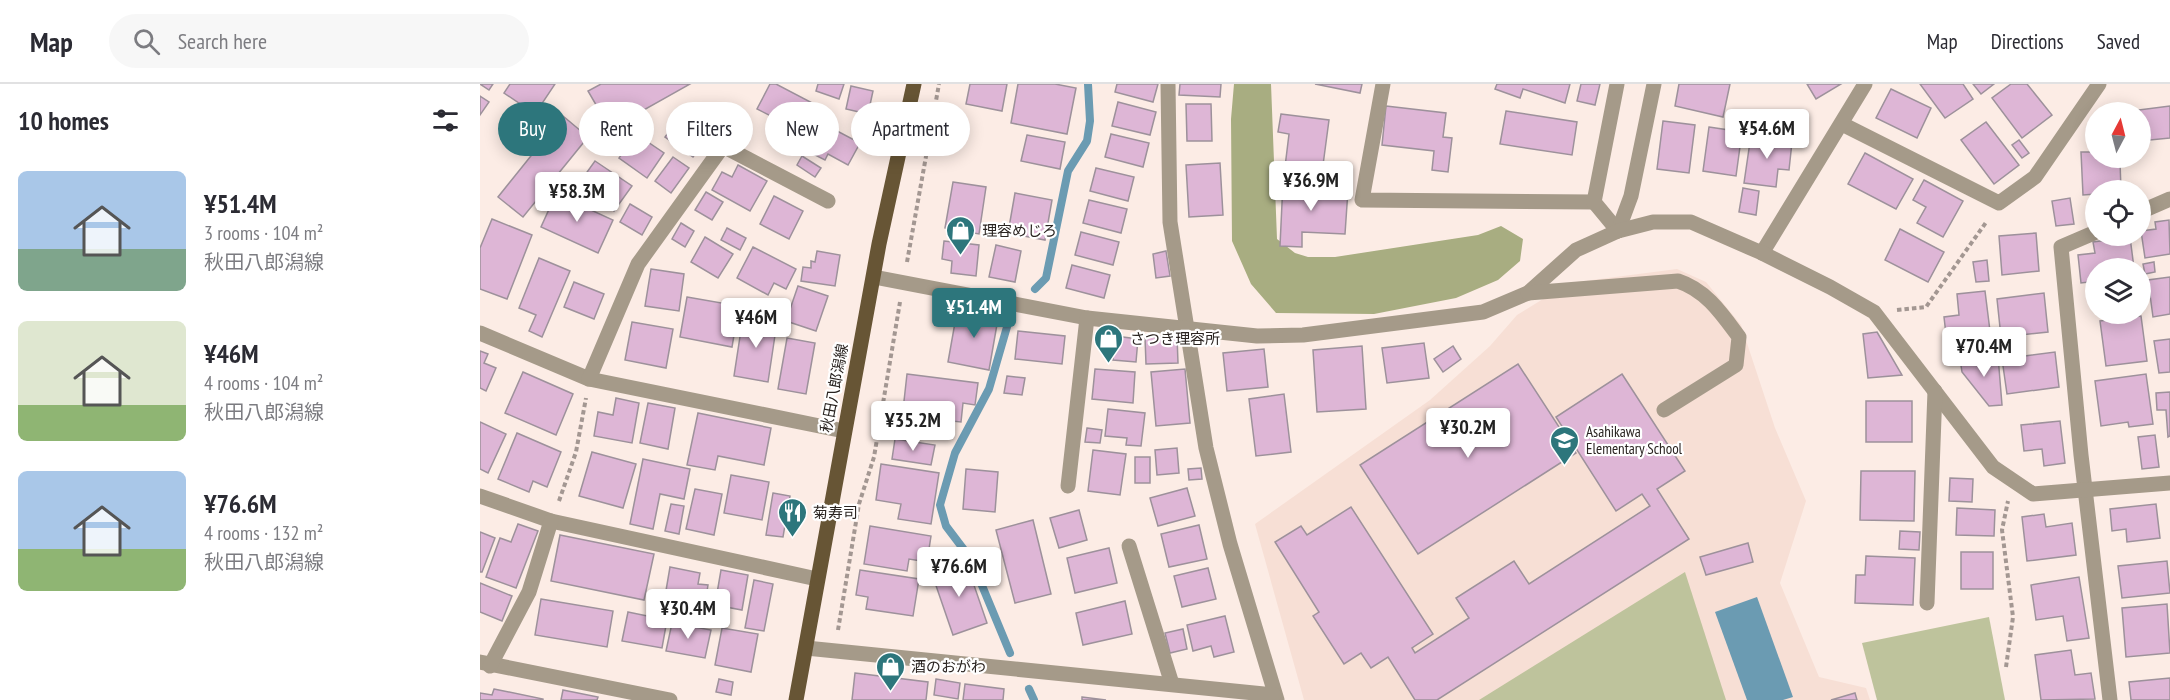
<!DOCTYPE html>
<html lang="en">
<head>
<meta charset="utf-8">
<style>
  :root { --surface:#fff; --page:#f7f7f7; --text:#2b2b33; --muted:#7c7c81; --line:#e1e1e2; --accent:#2d767c }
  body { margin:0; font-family:"PT Sans Narrow","Noto Sans JP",sans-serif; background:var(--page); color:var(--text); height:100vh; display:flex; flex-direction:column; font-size:22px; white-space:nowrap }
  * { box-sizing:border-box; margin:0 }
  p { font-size:20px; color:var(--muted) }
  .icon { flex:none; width:33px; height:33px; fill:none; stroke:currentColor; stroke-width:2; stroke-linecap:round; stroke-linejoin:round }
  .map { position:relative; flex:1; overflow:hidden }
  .details { display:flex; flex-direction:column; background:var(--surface); width:480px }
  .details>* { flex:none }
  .banner { position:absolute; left:18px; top:18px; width:570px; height:54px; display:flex; gap:12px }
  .needle { width:39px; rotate:7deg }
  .fabs { position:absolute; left:1605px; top:18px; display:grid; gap:12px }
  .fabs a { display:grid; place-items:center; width:66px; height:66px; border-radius:50%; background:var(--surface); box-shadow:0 3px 15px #0003; font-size:30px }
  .price { position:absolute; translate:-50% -51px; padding:0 14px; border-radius:6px; background:#fff; color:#222; font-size:20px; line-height:39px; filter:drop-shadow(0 2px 3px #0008) }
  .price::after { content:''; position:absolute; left:50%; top:36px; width:18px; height:14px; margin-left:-9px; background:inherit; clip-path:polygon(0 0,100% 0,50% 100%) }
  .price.on { background:var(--accent); color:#fff }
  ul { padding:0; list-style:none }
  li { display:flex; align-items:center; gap:18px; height:150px; padding:0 18px }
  li span { display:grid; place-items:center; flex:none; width:168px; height:120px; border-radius:9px; color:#555 }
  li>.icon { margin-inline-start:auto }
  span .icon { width:72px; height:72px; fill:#fffc; stroke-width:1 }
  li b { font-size:26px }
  h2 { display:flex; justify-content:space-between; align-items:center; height:72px; padding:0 18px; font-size:26px }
  .tag { padding:0 21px; border-radius:27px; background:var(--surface); box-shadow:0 3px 15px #0003; font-size:21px; line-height:54px }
  .tag.on { background:var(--accent); color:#fff }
  header { display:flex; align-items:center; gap:36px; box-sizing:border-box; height:84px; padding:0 30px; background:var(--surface); border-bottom:2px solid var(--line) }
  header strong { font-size:28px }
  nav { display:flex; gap:33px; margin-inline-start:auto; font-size:21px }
  .search { width:420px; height:54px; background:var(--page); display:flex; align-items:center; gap:15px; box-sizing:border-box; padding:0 21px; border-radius:33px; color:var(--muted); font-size:22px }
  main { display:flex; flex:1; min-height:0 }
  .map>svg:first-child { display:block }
  .built { fill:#f7dfd5 }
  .green { fill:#bec39c }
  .forest { fill:#a8ad81 }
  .water { fill:#6b9bb2 }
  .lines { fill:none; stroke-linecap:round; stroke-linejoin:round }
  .stream { stroke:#6b9bb2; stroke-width:8 }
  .building { fill:#deb6d6; stroke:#9d919b; stroke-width:1.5 }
  .path { stroke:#a39792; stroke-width:4; stroke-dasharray:4.5 3; stroke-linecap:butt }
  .minor { stroke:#a59a89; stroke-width:15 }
  .major { stroke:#675535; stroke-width:15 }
  .labels { text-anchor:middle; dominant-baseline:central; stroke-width:4.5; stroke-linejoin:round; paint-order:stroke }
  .poi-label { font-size:15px; fill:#2a2421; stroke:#fff; text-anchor:start }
  .street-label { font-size:15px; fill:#2a2421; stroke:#fff }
</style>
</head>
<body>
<header>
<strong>Map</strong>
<div class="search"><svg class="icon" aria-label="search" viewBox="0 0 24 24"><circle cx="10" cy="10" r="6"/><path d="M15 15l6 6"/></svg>Search here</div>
<nav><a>Map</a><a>Directions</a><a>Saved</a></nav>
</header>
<main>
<section class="details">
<h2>10 homes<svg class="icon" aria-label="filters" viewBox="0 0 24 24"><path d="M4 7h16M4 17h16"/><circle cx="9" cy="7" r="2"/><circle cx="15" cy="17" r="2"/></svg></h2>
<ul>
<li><span style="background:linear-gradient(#a9c7e8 65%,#7fa58c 0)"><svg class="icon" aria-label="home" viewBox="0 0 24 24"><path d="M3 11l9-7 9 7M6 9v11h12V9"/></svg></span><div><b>¥51.4M</b><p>3 rooms · 104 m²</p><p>秋田八郎潟線</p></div></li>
<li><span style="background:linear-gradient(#dfe7d0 70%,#8fb573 0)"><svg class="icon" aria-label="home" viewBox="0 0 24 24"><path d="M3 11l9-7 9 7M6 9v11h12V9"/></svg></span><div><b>¥46M</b><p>4 rooms · 104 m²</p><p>秋田八郎潟線</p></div></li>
<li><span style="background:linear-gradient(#a9c7e8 65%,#8fb573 0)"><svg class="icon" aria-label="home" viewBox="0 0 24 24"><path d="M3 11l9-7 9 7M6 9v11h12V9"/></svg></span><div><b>¥76.6M</b><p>4 rooms · 132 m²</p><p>秋田八郎潟線</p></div></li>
</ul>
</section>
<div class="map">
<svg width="1690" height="616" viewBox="0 0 1690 616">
  <rect width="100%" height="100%" fill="#fcece5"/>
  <path class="built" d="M1197 185 1226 198 1261 241 1295 344 1326 417 1300 499 1339 593 1386 604 1390 616H824L775 440 950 316 1010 262 1037 231 1089 199Z"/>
  <g class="green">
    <path d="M1205 488 1246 616H999Z"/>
    <path d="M1509 533 1525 616H1397L1382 559Z"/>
  </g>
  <path class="forest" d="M754 0H791L797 155 815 169 828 173H855L998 151 1021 142 1043 155 1040 177 1018 196 976 214 894 230 796 229 771 200 752 157 751 35Z"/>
  <path class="water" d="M1277 513 1313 613 1303 616H1267L1235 528Z"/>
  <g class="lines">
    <g class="stream">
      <path d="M555 205 566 194 588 87 607 57 610 37 608 0"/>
      <path d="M529 236 509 305 475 369 460 421 466 442 491 475 530 569"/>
      <path d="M549 605 554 616"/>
    </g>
  </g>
  <g class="building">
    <path d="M0 0H13L9 6Z"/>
    <path d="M30 0H75L55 30 24 9Z"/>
    <path d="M121 0H210L130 45 108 7Z"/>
    <path d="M290 0H296L340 23 323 56 288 38 291 32 277 25Z"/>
    <path d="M338 0H364L359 15 336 7Z"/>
    <path d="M490 0H527L522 27 486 20Z"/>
    <path d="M538 0H575L596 4 587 50 531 39Z"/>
    <path d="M637 0H678L673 18 635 8Z"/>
    <path d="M700 0H741L740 13 699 11Z"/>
    <path d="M835 0H882L880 9Z"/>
    <path d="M1017 0H1090L1085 19 1043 5 1040 14 1015 5Z"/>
    <path d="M1101 0H1120L1115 21 1097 17Z"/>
    <path d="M1199 0H1250L1243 33 1195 22Z"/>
    <path d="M1327 0H1361L1336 15Z"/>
    <path d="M1440 0H1483L1493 15 1465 34Z"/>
    <path d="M1493 0H1514L1501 10Z"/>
    <path d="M1531 0H1547L1572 31 1542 54 1512 14Z"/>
    <path d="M371 2 393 7 388 30 366 25Z"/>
    <path d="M1411 5 1451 24 1437 54 1396 34Z"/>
    <path d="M0 12 9 18 0 31Z"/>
    <path d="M638 18 676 28 670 51 632 42Z"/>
    <path d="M706 20H731L732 57H707Z"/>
    <path d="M208 21 236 41 213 73 185 53Z"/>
    <path d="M906 22 966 29 963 53 972 54 968 88 952 86 954 67 902 61Z"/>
    <path d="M1690 22V54L1660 57V28L1651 27Z"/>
    <path d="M1026 27 1097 38 1092 71 1020 60Z"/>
    <path d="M801 30 849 36 841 96 804 91 809 50 798 48Z"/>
    <path d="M83 32 108 53 43 133 18 113Z"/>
    <path d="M1183 37 1215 41 1209 89 1177 85Z"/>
    <path d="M1506 38 1539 81 1514 100 1481 56Z"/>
    <path d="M342 39 380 59 368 81 348 70 345 76 327 67Z"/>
    <path d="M1229 43 1262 48 1256 92 1223 87Z"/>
    <path d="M156 50 184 69 167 94 139 74Z"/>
    <path d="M631 50 669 59 663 83 625 73Z"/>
    <path d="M547 51 585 58 580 85 541 77Z"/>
    <path d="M1271 51 1312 58 1309 86 1298 85 1296 103 1264 99Z"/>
    <path d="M1539 56 1549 69 1542 74 1532 61Z"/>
    <path d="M1601 68H1616V74H1632V78H1640L1641 106H1616V110L1603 111Z"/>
    <path d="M1385 69 1433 95 1416 125 1368 100Z"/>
    <path d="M322 72 341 84 335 93 317 81Z"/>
    <path d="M193 73 209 84 191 109 175 97Z"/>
    <path d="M115 77 152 102 134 127 97 102Z"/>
    <path d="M740 79 743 131 709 133 706 81Z"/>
    <path d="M258 81 287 97 270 127 232 106 242 88 252 93Z"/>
    <path d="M616 84 654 93 648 117 610 107Z"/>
    <path d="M1444 96 1483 117 1463 153 1437 139 1446 123 1433 116Z"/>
    <path d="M473 98 506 103 499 150 465 144Z"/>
    <path d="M803 98 831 99V104L868 106 865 150 822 148V163L800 162Z"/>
    <path d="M1263 104 1279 107 1276 131 1259 128Z"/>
    <path d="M226 108 243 118 232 136 215 126Z"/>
    <path d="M535 109 572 116 565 156 528 149Z"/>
    <path d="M76 110 133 136 118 169 61 143Z"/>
    <path d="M294 112 323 127 309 155 280 140Z"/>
    <path d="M1590 114 1594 140 1576 142 1572 117Z"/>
    <path d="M609 116 647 125 641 149 603 139Z"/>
    <path d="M150 120 172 133 162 151 140 138Z"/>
    <path d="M12 135 52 151 27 215 0 205V164Z"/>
    <path d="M1689 136 1690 170 1665 174 1661 147 1676 145 1675 138Z"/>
    <path d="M201 139 214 147 205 163 192 155Z"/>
    <path d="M247 144 266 154 260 166 241 156Z"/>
    <path d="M1420 145 1464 168 1448 198 1405 176Z"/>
    <path d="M601 148 639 158 633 181 595 171Z"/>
    <path d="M1556 149 1559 187 1522 191 1519 152Z"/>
    <path d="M225 153 253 170 238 194 211 178Z"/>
    <path d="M1650 153 1654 184H1616V197L1601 199 1598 171 1615 169 1613 158Z"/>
    <path d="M464 157 499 161 496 192 471 189 472 177 462 175Z"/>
    <path d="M516 161 541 167 535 198 509 193Z"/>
    <path d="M273 163 316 185 306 205 294 199 288 211 257 194Z"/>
    <path d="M337 167 360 171 355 202 321 197 323 183 331 184V177L335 178Z"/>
    <path d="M686 167 690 192 676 194 673 170Z"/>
    <path d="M59 174 90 187 62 253 49 247 56 231 39 224Z"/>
    <path d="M1507 176 1509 197 1496 198 1493 178Z"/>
    <path d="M1674 178 1675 188 1665 190 1663 180Z"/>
    <path d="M592 181 630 191 624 214 586 204Z"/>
    <path d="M171 185 204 190 199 227 165 222Z"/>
    <path d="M1690 193V230L1673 233 1668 196Z"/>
    <path d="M94 198 124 210 114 235 84 223Z"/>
    <path d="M318 202 348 212 336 247 306 237Z"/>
    <path d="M1505 207 1512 263 1468 268 1464 233 1479 231 1477 210Z"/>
    <path d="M1564 209 1568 248 1521 253 1517 215Z"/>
    <path d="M207 213 259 222 252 263 200 253Z"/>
    <path d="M487 224 519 229 509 286 468 278 476 233 484 235Z"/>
    <path d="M1661 232 1667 277 1626 282 1620 237Z"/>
    <path d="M263 233 297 238 288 298 254 292Z"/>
    <path d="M152 238 193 245 186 284 145 276Z"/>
    <path d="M538 247 585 252 582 280 535 275Z"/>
    <path d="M1397 248 1422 291 1388 294 1383 250Z"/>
    <path d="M635 252 658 255 656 278 633 276Z"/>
    <path d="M697 252 698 279 666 280 665 253Z"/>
    <path d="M307 254 335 259 326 310 298 305Z"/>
    <path d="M1690 255V288L1679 289 1674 257Z"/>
    <path d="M944 259 949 294 907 299 902 264Z"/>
    <path d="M882 262 886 325 837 328 833 266Z"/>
    <path d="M973 262 981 275 963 288 954 275Z"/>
    <path d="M784 265 788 303 747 307 743 269Z"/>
    <path d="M0 267 8 270 4 279 16 284 6 307 0 304Z"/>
    <path d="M1575 268 1579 303 1527 310 1522 275Z"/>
    <path d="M1518 272 1522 321 1509 322 1482 288 1480 275Z"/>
    <path d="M1038 280 1096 369 938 470 880 381Z"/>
    <path d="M615 285 655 288 653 319 612 315Z"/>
    <path d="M705 285 710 339 676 342 671 288Z"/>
    <path d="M43 288 93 310 76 351 25 329Z"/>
    <path d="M427 290 498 299 495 321 483 319 481 338 463 336 464 330 447 327 445 338 422 335Z"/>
    <path d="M1142 290 1205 387 1177 405 1209 455 957 616H935L908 573 891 584 881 569 864 580 833 532 839 528 795 458 821 442 827 451 871 423 953 550 932 564 935 569 989 534 976 514 1034 477 1049 500 1170 422 1162 410 1136 427 1076 333Z"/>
    <path d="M1666 290 1673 340 1649 343 1648 338 1621 342 1615 297Z"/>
    <path d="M527 292 545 294 542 311 524 309Z"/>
    <path d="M1690 308V352L1688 353 1686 326H1677L1676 309Z"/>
    <path d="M804 310 811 368 776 372 769 315Z"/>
    <path d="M136 314 159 319 152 359 114 352 118 328 133 331Z"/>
    <rect x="1386" y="317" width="46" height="41"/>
    <path d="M168 319 195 324 188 365 160 359Z"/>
    <path d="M628 325 665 329 661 362 646 361 647 354 625 352Z"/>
    <path d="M218 329 291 344 284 381 238 372 235 386 207 381Z"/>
    <path d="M1580 337 1585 379 1564 382 1562 365 1544 367 1541 341Z"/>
    <path d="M0 338 26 350 8 389 0 385Z"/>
    <path d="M607 344 622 346 620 359 605 358Z"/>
    <path d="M37 349 81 368 67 403 53 397 49 408 18 395Z"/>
    <path d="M1675 351 1679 383 1662 385 1658 353Z"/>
    <path d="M415 355 455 361 451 381 412 375Z"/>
    <path d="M697 364 699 389 677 391 675 366Z"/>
    <path d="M613 366 646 370 640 411 608 407Z"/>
    <path d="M112 368 156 380 143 424 99 412Z"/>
    <rect x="655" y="373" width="15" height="26"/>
    <path d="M163 375 210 385 204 415 180 410 173 445 150 440Z"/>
    <path d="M401 380 459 389 451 440 418 435 421 420 396 416Z"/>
    <path d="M721 384 722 395 709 396 708 385Z"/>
    <path d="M486 385 518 388 515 428 483 425Z"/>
    <path d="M1381 387H1435L1434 437 1380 436Z"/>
    <path d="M251 391 289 398 282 436 244 429Z"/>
    <path d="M1470 394 1493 395 1492 418 1469 417Z"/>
    <path d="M707 404 715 432 678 442 670 414Z"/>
    <path d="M215 405 242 410 234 451 206 445Z"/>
    <path d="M293 409 310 412 303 453 286 451Z"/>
    <path d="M191 420 204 422 199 450 185 447Z"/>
    <path d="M1676 420 1680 454 1647 458 1646 445 1632 447 1630 425Z"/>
    <path d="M1477 424 1515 426 1514 452 1476 451Z"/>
    <path d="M599 426 607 456 579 464 570 434Z"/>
    <path d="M1564 430 1566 443 1592 439 1596 471 1547 477 1542 433Z"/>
    <path d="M553 436 571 510 535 519 516 446Z"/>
    <path d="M38 440 58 447 36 504 6 493 20 454 31 458Z"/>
    <path d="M719 441 727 475 689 483 681 450Z"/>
    <path d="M390 442 451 452 447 478 429 475 427 487 384 480Z"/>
    <path d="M1420 447 1440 448 1439 466 1419 465Z"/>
    <path d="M0 448 15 454 2 488H0Z"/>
    <path d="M80 451 174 470 164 516 71 497Z"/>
    <path d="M1268 459 1273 478 1226 491 1220 473Z"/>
    <path d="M629 464 637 499 595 509 587 474Z"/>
    <rect x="1481" y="468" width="32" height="37"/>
    <path d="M1386 472 1435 474 1433 521 1375 519 1376 491H1385Z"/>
    <path d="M1687 477 1690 509 1642 514 1638 482Z"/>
    <path d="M486 478 507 539 473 551 452 490Z"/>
    <path d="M190 483 220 489 218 500 228 501 223 532 183 524Z"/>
    <path d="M728 484 736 515 702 523 694 492Z"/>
    <path d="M241 486 268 491 262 526 235 521Z"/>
    <path d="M380 486 439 495 433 532 386 525 388 513 376 511Z"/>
    <path d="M1599 493 1609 554 1587 557 1583 532 1556 536 1551 501Z"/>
    <path d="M274 496 293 500 284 547 265 544Z"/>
    <path d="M0 499 32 512 22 537 0 528Z"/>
    <path d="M61 515 133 527 127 563 55 551Z"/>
    <path d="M645 517 652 550 603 561 596 529Z"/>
    <path d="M1687 520 1690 569 1646 573 1642 524Z"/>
    <path d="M148 528 187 536 182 564 142 557Z"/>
    <path d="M745 532 754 568 734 573 731 562 713 567 707 541Z"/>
    <path d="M192 539 231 546 225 574 186 567Z"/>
    <path d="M242 544 278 550 271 588 235 581Z"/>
    <path d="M703 545 707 565 690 569 685 549Z"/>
    <path d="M1591 566 1595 591 1611 589 1615 615 1561 616 1555 571Z"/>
    <path d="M375 589 448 598 446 616H372Z"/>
    <path d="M1690 594V616H1651L1649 598Z"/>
    <path d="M239 595 253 598 251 611 236 608Z"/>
    <path d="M456 595 480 599 478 615 454 611Z"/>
    <path d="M485 600 524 605 523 616H483Z"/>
    <path d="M14 605 63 615V616H0V609L12 611Z"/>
    <path d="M83 606 118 613 117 616H81Z"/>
    <path d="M1375 609 1377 616H1351Z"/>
    <path d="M602 613 626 616H602Z"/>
  </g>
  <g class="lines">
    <g class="path">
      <path d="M427 178 459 0"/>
      <path d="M1417 226 1446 223 1507 137"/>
      <path d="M79 417 96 368 106 314"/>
      <path d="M358 546 379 420 394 373 420 218"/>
      <path d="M1526 583 1533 533 1522 446 1528 417"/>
    </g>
    <g class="minor">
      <path d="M688 0 690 138 726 364 750 460 797 616"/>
      <path d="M903 0 882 116 1114 118"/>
      <path d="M1137 0 1114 118 1138 147"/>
      <path d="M1362 40 1519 119 1555 93 1619 0"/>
      <path d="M1660 128 1690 115"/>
      <path d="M1138 147 1151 112 1174 0"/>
      <path d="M1616 148 1581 163 1601 371 1630 616"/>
      <path d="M1282 169 1385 0"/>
      <path d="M394 193 607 234 777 252 823 251 1003 228 1048 209 1096 166 1138 147 1173 138H1211L1282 169 1350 203 1394 228 1513 383 1553 410 1690 399"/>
      <path d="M1048 209 1198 197C1226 206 1242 230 1259 253L1256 281 1184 326"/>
      <path d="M0 249 109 295 364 347"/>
      <path d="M109 295 158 180 243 62 348 117"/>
      <path d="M588 402 607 234"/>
      <path d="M0 412 71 437 337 495"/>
      <path d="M649 462 692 600"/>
      <path d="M1447 519 1455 307"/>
      <path d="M326 564 794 611"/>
      <path d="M0 578 190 616"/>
      <path d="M10 582 49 508 71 437"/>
    </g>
    <path class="major" d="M316 616 399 160 434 0"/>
  </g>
  <defs>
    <symbol id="shop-pin" viewBox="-11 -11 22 30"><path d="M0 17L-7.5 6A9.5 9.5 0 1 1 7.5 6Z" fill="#2d767c" stroke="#fff"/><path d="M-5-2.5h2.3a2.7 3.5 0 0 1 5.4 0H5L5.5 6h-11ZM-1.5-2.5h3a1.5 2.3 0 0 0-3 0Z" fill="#fff"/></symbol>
    <symbol id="school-pin" viewBox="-11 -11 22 30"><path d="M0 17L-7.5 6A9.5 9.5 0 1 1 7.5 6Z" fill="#2d767c" stroke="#fff"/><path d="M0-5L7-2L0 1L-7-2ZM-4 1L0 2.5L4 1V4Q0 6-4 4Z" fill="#fff"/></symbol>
    <symbol id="restaurant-pin" viewBox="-11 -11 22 30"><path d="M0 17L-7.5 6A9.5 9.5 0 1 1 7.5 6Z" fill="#2d767c" stroke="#fff"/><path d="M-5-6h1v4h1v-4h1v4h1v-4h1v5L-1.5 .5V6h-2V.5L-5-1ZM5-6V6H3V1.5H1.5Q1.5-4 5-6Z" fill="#fff"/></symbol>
  </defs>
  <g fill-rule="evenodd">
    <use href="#shop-pin" x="464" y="130" width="33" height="45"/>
    <use href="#shop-pin" x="612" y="238" width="33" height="45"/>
    <use href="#school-pin" x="1068" y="340" width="33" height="45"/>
    <use href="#restaurant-pin" x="296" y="412" width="33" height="45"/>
    <use href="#shop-pin" x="394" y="566" width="33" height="45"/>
  </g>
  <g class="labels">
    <g class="poi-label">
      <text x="502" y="146">理容めじろ</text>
      <text x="650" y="254">さつき理容所</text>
      <text x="1106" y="347">Asahikawa<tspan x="1106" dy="17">Elementary School</tspan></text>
      <text x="333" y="428">菊寿司</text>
      <text x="431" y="582">酒のおがわ</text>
    </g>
    <g class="street-label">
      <text transform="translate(354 304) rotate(-79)">秋田八郎潟線</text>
    </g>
  </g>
</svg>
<div class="fabs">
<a><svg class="needle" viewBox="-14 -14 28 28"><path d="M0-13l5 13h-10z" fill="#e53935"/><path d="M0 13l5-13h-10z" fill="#7c7c81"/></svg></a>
<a><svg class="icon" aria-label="locate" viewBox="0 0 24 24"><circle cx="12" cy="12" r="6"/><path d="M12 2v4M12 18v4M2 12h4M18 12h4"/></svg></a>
<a><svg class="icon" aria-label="layers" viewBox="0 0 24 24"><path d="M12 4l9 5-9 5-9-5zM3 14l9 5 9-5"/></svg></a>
</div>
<b class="price" style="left:1287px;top:76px">¥54.6M</b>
<b class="price" style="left:831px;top:128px">¥36.9M</b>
<b class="price" style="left:97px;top:139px">¥58.3M</b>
<b class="price on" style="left:494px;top:255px">¥51.4M</b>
<b class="price" style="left:276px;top:265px">¥46M</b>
<b class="price" style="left:1504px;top:294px">¥70.4M</b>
<b class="price" style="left:433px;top:368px">¥35.2M</b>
<b class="price" style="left:988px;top:375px">¥30.2M</b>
<b class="price" style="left:479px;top:514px">¥76.6M</b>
<b class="price" style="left:208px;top:556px">¥30.4M</b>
<div class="banner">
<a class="tag on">Buy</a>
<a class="tag">Rent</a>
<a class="tag">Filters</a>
<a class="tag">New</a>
<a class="tag">Apartment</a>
</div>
</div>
</main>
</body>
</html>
